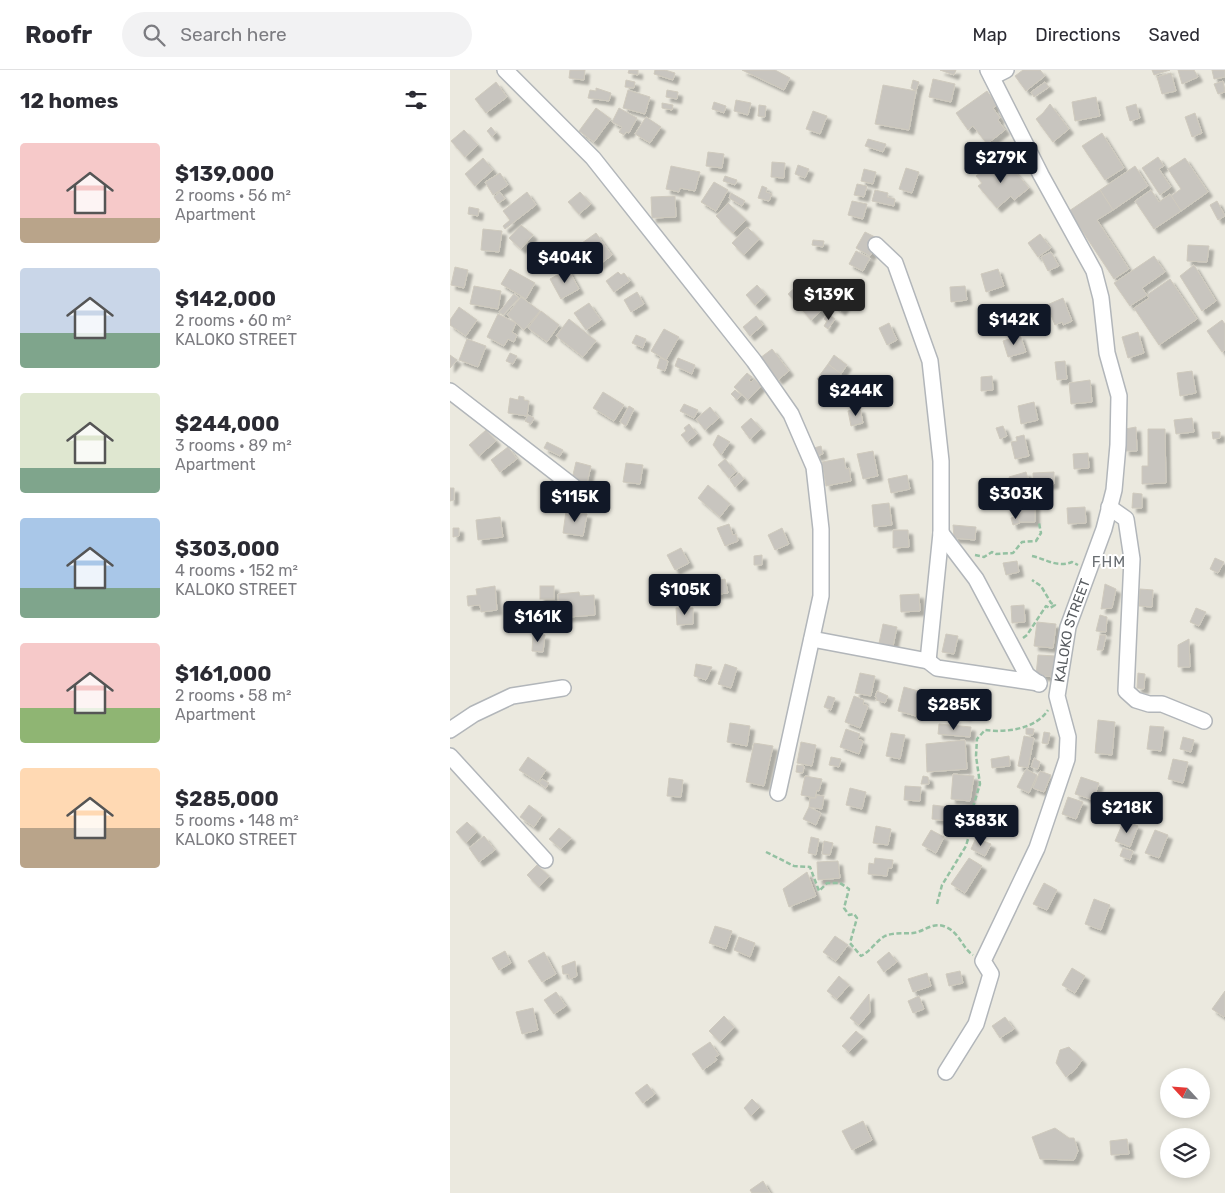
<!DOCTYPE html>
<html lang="en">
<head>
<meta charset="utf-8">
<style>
  :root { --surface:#fff; --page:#f2f2f3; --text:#2b2b33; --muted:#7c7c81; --line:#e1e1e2; --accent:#111827 }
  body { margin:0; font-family:Rubik,sans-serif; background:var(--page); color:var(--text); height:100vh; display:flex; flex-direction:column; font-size:19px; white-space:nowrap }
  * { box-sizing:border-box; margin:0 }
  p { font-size:16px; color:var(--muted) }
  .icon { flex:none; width:28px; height:28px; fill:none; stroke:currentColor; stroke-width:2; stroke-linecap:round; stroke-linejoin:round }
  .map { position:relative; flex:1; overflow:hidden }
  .side { display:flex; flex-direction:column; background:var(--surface); width:450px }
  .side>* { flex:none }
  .needle { width:32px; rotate:296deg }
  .fabs { position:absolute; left:710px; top:998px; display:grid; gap:10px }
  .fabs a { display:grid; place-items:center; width:50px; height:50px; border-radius:50%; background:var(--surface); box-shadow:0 2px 8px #0003; font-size:25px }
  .price { position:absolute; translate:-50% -42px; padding:0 11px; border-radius:5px; background:var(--accent); color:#fff; font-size:16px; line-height:32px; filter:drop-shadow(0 1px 2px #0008) }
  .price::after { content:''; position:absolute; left:50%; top:30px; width:15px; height:11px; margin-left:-8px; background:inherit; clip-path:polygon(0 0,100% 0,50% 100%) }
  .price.current { background:#222; color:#fff }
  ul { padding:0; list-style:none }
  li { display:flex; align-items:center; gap:15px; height:125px; padding:0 20px }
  li span { display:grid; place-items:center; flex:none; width:140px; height:100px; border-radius:5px; color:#555 }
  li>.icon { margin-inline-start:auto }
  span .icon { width:60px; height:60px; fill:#fffc; stroke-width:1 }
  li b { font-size:21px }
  h2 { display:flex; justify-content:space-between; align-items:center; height:60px; padding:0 20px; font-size:21px }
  header { display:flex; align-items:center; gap:30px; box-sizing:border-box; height:70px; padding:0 25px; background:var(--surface); border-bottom:1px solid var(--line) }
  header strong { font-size:24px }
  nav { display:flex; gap:28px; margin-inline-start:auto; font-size:18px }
  .search { width:350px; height:45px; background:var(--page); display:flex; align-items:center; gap:12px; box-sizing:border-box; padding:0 18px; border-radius:28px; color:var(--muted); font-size:19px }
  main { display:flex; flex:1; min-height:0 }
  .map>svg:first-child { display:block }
  .building { fill:#c8c5bf; stroke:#cfcabe; filter:url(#shadow) }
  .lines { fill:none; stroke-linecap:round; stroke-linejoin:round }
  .minor-casing { stroke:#b2b6ba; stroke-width:18 }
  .path { stroke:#94c1a2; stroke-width:2.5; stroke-dasharray:5 2.5; stroke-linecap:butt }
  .minor { stroke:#fff; stroke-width:15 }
  .labels { text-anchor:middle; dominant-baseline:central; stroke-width:4; stroke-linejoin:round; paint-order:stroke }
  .street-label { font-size:14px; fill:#585c60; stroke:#fff }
  .neighbourhood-label { font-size:15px; letter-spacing:1px; fill:#696e72; stroke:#fff }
</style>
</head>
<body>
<header>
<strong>Roofr</strong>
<div class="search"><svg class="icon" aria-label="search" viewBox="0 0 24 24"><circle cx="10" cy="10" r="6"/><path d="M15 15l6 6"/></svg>Search here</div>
<nav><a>Map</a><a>Directions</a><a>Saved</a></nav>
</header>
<main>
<section class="side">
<h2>12 homes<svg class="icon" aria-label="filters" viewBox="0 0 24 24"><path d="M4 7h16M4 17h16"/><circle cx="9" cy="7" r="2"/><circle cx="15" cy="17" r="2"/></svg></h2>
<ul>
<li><span style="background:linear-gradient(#f6c9c9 75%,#b9a48a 0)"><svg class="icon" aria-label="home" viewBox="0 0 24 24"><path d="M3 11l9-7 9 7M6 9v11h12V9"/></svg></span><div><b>$139,000</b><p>2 rooms · 56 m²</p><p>Apartment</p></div></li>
<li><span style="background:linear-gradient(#c9d6e8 65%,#7fa58c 0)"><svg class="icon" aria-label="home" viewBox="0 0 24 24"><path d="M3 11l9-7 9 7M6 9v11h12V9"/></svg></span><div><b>$142,000</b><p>2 rooms · 60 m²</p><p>KALOKO STREET</p></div></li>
<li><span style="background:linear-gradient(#dfe7d0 75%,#7fa58c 0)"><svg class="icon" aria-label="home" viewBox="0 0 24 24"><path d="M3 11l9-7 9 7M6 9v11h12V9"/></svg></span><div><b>$244,000</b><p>3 rooms · 89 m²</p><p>Apartment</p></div></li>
<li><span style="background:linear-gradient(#a9c7e8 70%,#7fa58c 0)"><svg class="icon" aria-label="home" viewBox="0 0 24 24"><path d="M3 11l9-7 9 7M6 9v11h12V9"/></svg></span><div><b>$303,000</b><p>4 rooms · 152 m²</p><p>KALOKO STREET</p></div></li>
<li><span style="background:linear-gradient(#f6c9c9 65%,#8fb573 0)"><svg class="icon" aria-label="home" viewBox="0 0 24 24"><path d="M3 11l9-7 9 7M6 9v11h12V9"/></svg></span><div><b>$161,000</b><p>2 rooms · 58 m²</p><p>Apartment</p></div></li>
<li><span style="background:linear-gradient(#ffd9b3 60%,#b9a48a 0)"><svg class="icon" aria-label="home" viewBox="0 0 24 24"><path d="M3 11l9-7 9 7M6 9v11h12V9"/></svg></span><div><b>$285,000</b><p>5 rooms · 148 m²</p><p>KALOKO STREET</p></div></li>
</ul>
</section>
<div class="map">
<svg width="775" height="1123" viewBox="0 0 775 1123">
  <defs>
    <filter id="shadow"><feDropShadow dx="4.5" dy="4.5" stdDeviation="1" flood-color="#0004"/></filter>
  </defs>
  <rect width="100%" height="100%" fill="#ebe9df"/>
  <g class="building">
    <path d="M120 0H135L134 10 119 8Z"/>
    <path d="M179 0H188V5L178 3Z"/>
    <path d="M205 0H215L225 3 223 10 204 4Z"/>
    <path d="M292 0H325L340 8 334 20Z"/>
    <path d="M490 0H506L504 5Z"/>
    <path d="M573 0H590L595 6 576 21 565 6Z"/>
    <path d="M702 0H720L704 5Z"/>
    <path d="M728 0H744L748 7 732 14Z"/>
    <path d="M762 0H775V7L764 9Z"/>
    <path d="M721 3 726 21 712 24 707 7Z"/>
    <path d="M483 9 505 14 501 32 479 27Z"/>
    <path d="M176 10 185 12 184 18 175 17Z"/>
    <path d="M463 10 469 12 466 21 461 18Z"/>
    <path d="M773 11 775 22 768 24 764 14Z"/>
    <path d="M46 12 57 27 36 43 25 29Z"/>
    <path d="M595 12 599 17 584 27 581 22Z"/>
    <path d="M433 15 466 21 459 60 425 54Z"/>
    <path d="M146 18 161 23 159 31 138 28 140 20 146 21Z"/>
    <path d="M178 20 200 27 195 44 173 38Z"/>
    <path d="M217 20 228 22 227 29 216 27Z"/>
    <path d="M537 21 547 35 543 38 550 48 548 50 555 60 537 74 523 56 518 60 506 43Z"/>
    <path d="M646 27 650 46 625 51 622 32Z"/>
    <path d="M286 30 301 33 298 45 284 41Z"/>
    <path d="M264 32 276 36 274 43 262 39Z"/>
    <path d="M212 33 223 35 222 40 212 38Z"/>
    <path d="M600 34 619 59 603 72 586 49 593 43Z"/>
    <path d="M686 34 690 48 680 51 676 37Z"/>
    <path d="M309 35 316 36 315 47 308 46Z"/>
    <path d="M146 38 161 49 144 72 129 61Z"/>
    <path d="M169 38 187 48 179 63 176 62 174 65 169 62 172 57 162 52Z"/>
    <path d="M363 41 377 46 370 64 356 59Z"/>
    <path d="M745 43 752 63 742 67 735 47Z"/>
    <path d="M196 47 211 57 200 73 185 64Z"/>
    <path d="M41 57 46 63 42 67 37 61Z"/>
    <path d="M14 60 28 75 15 87 1 71Z"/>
    <path d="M652 63 674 98 655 110 632 76Z"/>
    <path d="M418 69 436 74 433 82 415 76Z"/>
    <path d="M258 82 274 84 272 98 256 96Z"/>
    <path d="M708 87 714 96 709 99 721 117 710 125 692 98Z"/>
    <path d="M33 88 43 100 25 116 15 104Z"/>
    <path d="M735 88 758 122 731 141 721 126 731 119 718 99Z"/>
    <path d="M555 90 579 118 564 130 561 126 547 138 528 116 532 113 526 106 539 96 542 100Z"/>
    <path d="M322 92 335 93 334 108 321 107Z"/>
    <path d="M348 95 359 99 355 108 345 104Z"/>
    <path d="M221 96 250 102 245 121 230 118 229 122 216 119Z"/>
    <path d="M685 96 698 116 663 140 650 120Z"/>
    <path d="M456 98 469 102 462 123 449 119Z"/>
    <path d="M414 99 426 102 423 114 411 111Z"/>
    <path d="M50 103 58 115 43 125 35 112Z"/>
    <path d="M275 106 287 110 285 115 273 111Z"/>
    <path d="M264 112 278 120 266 141 251 132Z"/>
    <path d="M407 114 417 116 414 127 404 125Z"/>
    <path d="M312 116 317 118 316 122 322 124 319 131 308 128Z"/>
    <path d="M425 120 438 123 437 127 445 129 444 136 422 131Z"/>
    <path d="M650 120 663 140 647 150 679 199 664 209 619 141Z"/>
    <path d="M701 120 709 132 720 124 731 141 704 159 685 131Z"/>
    <path d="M50 122 55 129 48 133 44 127Z"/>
    <path d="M77 122 86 135 55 159 53 156 60 150 53 141Z"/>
    <path d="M130 122 141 134 129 144 118 132Z"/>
    <path d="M281 123 295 131 292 136 279 128Z"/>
    <path d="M225 126 226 147 202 148 201 127Z"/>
    <path d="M402 131 417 134 413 149 398 145Z"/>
    <path d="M767 131 775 146 768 150 760 135Z"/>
    <path d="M278 133 296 150 283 163 266 146Z"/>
    <path d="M19 137 29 139 28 146 18 144Z"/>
    <path d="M71 155 83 165 71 179 59 168Z"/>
    <path d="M297 157 309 169 294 185 282 173Z"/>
    <path d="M33 159 52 161 49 182 31 180Z"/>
    <path d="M415 162 429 169 420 186 406 178Z"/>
    <path d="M146 163 162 185 149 195 132 173Z"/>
    <path d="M590 164 601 178 588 187 578 173Z"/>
    <path d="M363 170 374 171 373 177 362 175Z"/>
    <path d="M738 175 759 176 757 192 737 191Z"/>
    <path d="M406 181 420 188 413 201 399 194Z"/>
    <path d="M601 182 609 196 598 201 591 187Z"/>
    <path d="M704 186 715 202 692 218 697 225 680 236 664 213Z"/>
    <path d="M744 195 766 231 752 241 730 206Z"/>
    <path d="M5 197 18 200 14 218 1 215Z"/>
    <path d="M60 199 85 213 76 229 51 214Z"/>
    <path d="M118 199 129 219 111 229 100 209Z"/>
    <path d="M548 199 554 216 536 222 531 204Z"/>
    <path d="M168 202 171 205 174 203 180 211 164 222 156 211Z"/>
    <path d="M720 209 747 249 709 275 684 238 699 228 697 225Z"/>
    <path d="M383 213 401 227 391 241 382 234 384 231 374 224Z"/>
    <path d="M349 214 372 240 361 250 338 224Z"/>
    <path d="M307 215 316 225 305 235 296 225Z"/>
    <path d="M24 216 51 221 48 239 20 234Z"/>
    <path d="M515 216 517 230 501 232 500 217Z"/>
    <path d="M187 222 194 234 181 242 174 230Z"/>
    <path d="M64 224 69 228 53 245 49 242Z"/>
    <path d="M71 227 90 241 74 260 57 245Z"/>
    <path d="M613 228 622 251 613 255 612 252 605 255 597 235Z"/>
    <path d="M139 233 151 250 136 260 124 243Z"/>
    <path d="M9 237 27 250 16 266 0 255V250Z"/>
    <path d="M559 239 564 258 553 261 547 243Z"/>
    <path d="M91 241 109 255 97 272 78 258Z"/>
    <path d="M377 243 385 249 378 259 374 256 377 251 374 249Z"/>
    <path d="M48 244 66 253 62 262 67 265 64 272 58 269 54 276 37 267Z"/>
    <path d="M306 246 313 255 300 266 293 257Z"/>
    <path d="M119 249 146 271 133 287 106 266Z"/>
    <path d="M772 250 775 254V280L772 282 757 261Z"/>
    <path d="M439 253 447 270 437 275 429 258Z"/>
    <path d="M214 259 229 267 216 290 201 281Z"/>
    <path d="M688 262 694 283 678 288 672 267Z"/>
    <path d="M186 265 196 269 193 278 182 273Z"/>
    <path d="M570 265 576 282 558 287 553 271Z"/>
    <path d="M17 269 36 276 28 297 9 290Z"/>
    <path d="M322 279 339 301 328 310 310 288Z"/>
    <path d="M60 283 67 286 63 294 56 291Z"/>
    <path d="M0 285 7 290 0 298Z"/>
    <path d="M384 285 397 295 391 304 378 294Z"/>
    <path d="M210 288 218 291 215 301 207 298Z"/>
    <path d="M228 288 245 295 242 304 225 296Z"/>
    <path d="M615 291 617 309 607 310 605 292Z"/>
    <path d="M378 294 391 304 380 319 367 309Z"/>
    <path d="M742 301 746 323 730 326 727 303Z"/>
    <path d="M297 303 302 307 299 310 301 312 304 309 311 316 298 330 284 317Z"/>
    <path d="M542 306 543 320 531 321V307Z"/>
    <path d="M640 310 642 332 621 334 619 313Z"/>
    <path d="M285 320 291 325 287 330 281 324Z"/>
    <path d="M153 322 174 335 164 351 143 338Z"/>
    <path d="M69 326 74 327V330L79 331 77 346 58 343 60 328 68 330Z"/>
    <path d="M584 332 588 350 571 354 568 336Z"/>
    <path d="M234 334 248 340 244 348 230 341Z"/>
    <path d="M179 336 184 339 176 356 170 352Z"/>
    <path d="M260 337 269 348 255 360 246 349Z"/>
    <path d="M410 338 413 353 401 356 398 341Z"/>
    <path d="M78 345 84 348 81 354 75 351Z"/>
    <path d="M301 348 311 359 300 369 291 357Z"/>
    <path d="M742 348 744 362 726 364 724 350Z"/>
    <path d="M239 354 247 364 237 372 231 365 236 361 234 358Z"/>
    <path d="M553 356 557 366 550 369 546 358Z"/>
    <path d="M686 357 687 381H675V359Z"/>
    <path d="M698 359H715L716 413 692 414V396H698Z"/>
    <path d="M36 360 46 371 29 386 19 375Z"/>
    <path d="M762 362H770V368L763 369Z"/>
    <path d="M268 365 280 372 271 385 263 375Z"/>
    <path d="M574 365 579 386 565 389 561 372 567 371 566 367Z"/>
    <path d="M97 372 113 380 110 386 94 378Z"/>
    <path d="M371 376 373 384 366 386 364 378Z"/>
    <path d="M58 377 67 389 50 402 41 390Z"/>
    <path d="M423 381 428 406 413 409 407 384Z"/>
    <path d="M638 383 639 398 624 399 623 384Z"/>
    <path d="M394 388 396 399 399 398 401 411 376 416 372 392Z"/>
    <path d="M275 389 286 402 279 408 268 395Z"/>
    <path d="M126 392 141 396 137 413 122 409Z"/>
    <path d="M176 393 193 395 190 414 173 412Z"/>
    <path d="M576 402 581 418 564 423 559 407Z"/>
    <path d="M604 402V414L583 415V403Z"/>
    <path d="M289 403 294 409 285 417 280 410Z"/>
    <path d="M457 405 460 419 441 423 438 409Z"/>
    <path d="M258 415 280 434 270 447 248 428Z"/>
    <path d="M0 418H4V430L0 431Z"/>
    <path d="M683 423 692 424V438H682Z"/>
    <path d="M569 432H585V452H568Z"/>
    <path d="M439 433 442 455 424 457 422 435Z"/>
    <path d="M635 437 636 453 618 454 617 438Z"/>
    <path d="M116 441 137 444 133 466 113 463Z"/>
    <path d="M568 446 570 453 563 455 561 448Z"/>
    <path d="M50 447 53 467 28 470 26 450Z"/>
    <path d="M279 454 283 465 286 464 288 471 275 476 267 458Z"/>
    <path d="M503 455 526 457 525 470 504 468Z"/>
    <path d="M3 458H9V466L3 467Z"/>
    <path d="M332 458 339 474 325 480 318 465Z"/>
    <path d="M443 460H458L459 477 443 478Z"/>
    <path d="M231 478 239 493 225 500 217 485Z"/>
    <path d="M312 485V495H304V486Z"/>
    <path d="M765 488 774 492 768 503 760 499Z"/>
    <path d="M567 491 569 502 556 505 553 493Z"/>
    <path d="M275 509 278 523 260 525 259 512Z"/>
    <path d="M655 514 666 519 662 538 651 539Z"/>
    <path d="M45 516 47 540 31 542 30 535 18 536 17 526 27 525 26 519Z"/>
    <rect x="90" y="516" width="14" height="13"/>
    <path d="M690 519 703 520 702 537 689 536Z"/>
    <path d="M129 522 130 526 144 525 145 545 105 548 104 538H109L108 524Z"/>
    <path d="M469 524 470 541 451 542 450 525Z"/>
    <path d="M574 535 575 552 562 553 561 536Z"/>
    <path d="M226 538H243V554L227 555Z"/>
    <path d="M746 538 756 542 749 556 740 552Z"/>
    <path d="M650 545 657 547 656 562 646 561Z"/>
    <path d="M587 552 606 554 603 578 584 576Z"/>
    <path d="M433 554 447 557 442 581 428 578Z"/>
    <path d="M83 564 95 565 93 582 82 581Z"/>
    <path d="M496 564 508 566 504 584 492 582Z"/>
    <path d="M650 565H656L653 580H647Z"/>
    <path d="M739 569 740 597H728V575Z"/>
    <path d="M588 585 606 586 604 607 586 605Z"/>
    <path d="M246 594 262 597 256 610 244 606Z"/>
    <path d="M275 594 287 598 281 618 268 614Z"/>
    <path d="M410 603 425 606 421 626 405 623Z"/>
    <path d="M688 603 695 604 694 619 687 618Z"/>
    <path d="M454 617 472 622 466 646 448 641Z"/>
    <path d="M427 621 438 626 435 633 426 630 427 628 425 627Z"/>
    <path d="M378 626 385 628 381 640 374 637Z"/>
    <path d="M404 626 414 630 413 634 418 636 410 658 395 652Z"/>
    <path d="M508 626 520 628 517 646 506 644Z"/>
    <path d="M648 650 665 652 662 685 645 683Z"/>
    <path d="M280 653 300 656 297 676 277 672Z"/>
    <path d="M489 654 521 657 520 667 488 664Z"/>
    <path d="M700 656 714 657 711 681 697 679Z"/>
    <path d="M576 658 584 659 583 665 576 664Z"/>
    <path d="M396 659 410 664 408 669 413 671 409 684 390 677Z"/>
    <path d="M594 662 600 663 598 674 592 673Z"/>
    <path d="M441 663 455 665 450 689 436 686Z"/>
    <path d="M574 666 584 668 578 698 568 696Z"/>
    <path d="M733 667 744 670 741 682 730 679Z"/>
    <path d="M515 670 517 699 477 702 476 674Z"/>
    <path d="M351 672 366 675 362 696 347 693Z"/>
    <path d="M304 673 323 676 314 716 296 712Z"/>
    <path d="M559 686 560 696 542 698 541 689Z"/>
    <path d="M78 687 96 700 88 712 69 700Z"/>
    <path d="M381 687 391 689 389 697 379 695Z"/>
    <path d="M584 688 590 692 588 699 581 697Z"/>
    <path d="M723 689 738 692 733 713 718 709Z"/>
    <path d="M347 695 354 696 353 703 346 702Z"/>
    <path d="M576 699 587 705 579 723 567 717Z"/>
    <path d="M590 701 601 705 594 722 583 718Z"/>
    <path d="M503 704 524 706 520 731 501 729Z"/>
    <path d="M355 706 372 709 369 721 367 720 365 728 351 725Z"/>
    <path d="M473 706 478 707 479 714H471Z"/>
    <path d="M631 707 649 713 643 730 625 724Z"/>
    <path d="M219 708 233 710 231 727 217 726Z"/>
    <path d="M92 709 99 713 96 718 89 713Z"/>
    <path d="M455 716 471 717 470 731 454 730Z"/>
    <path d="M400 718 416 722 412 739 396 735Z"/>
    <path d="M366 725 374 726 372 739 359 737 360 728H366Z"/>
    <path d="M618 727 633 732 626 749 612 744Z"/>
    <path d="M79 735 92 745 84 757 70 747Z"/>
    <path d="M483 735 499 737 498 751 482 749Z"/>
    <path d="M359 737 371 743 366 755 353 749Z"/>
    <path d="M674 750 688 756 680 777 665 771Z"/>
    <path d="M17 752 27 762 16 773 6 762Z"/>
    <path d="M426 756 441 759 438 775 423 773Z"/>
    <path d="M109 758 121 768 111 779 99 769Z"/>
    <path d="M481 760 494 767 486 783 472 775Z"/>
    <path d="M705 760 718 765 709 788 695 783Z"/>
    <path d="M34 766 45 780 29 792 19 778Z"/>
    <path d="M361 767 369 769 366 785 358 783Z"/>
    <path d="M526 768 541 774 535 786 521 779Z"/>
    <path d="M374 771 383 773 380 785 372 784Z"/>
    <path d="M673 778 683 781 680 790 670 786Z"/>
    <path d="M425 788 443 790 442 798H438L437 806 418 804 419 793 424 794Z"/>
    <path d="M519 788 532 796 515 823 501 814Z"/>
    <path d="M388 791 390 808 368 810 367 792Z"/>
    <path d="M87 795 99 806 89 817 77 805Z"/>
    <path d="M357 802 366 826 339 837 333 819Z"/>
    <path d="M594 813 607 820 597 840 583 834Z"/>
    <path d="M644 829 660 835 651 860 635 854Z"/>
    <path d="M265 856 282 861 276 879 259 873Z"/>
    <path d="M385 866 398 875 386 891 373 882Z"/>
    <path d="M289 867 305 873 300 887 284 880Z"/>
    <path d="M55 881 61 893 49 900 42 888Z"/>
    <path d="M94 882 106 904 92 912 78 891Z"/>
    <path d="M439 882 447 892 434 902 427 892Z"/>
    <path d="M125 891 127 906 120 909 118 904H113L112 896Z"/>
    <path d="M622 898 635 906 625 923 612 915Z"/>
    <path d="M510 901 513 913 499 916 496 904Z"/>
    <path d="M477 903 481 916 463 922 458 909Z"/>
    <path d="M389 906 399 915 387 929 377 921Z"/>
    <path d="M775 921V946L774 947 762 939Z"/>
    <path d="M106 922 116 936 104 944 94 930Z"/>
    <path d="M419 924 420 942 409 955 400 948Z"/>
    <path d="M469 926 474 939 463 943 458 931Z"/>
    <path d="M83 938 88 960 72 964 66 942Z"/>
    <path d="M274 946 284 957 270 972 259 961Z"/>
    <path d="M555 947 564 959 550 968 542 956Z"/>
    <path d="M406 961 413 967 399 982 392 976Z"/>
    <path d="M260 972 269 985 265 987 267 990 253 1000 242 984Z"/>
    <path d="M619 977 632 990 625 1000 616 1007 606 993 610 980Z"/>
    <path d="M197 1014 205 1024 193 1033 185 1023Z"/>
    <path d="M302 1029 310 1037 301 1046 294 1038Z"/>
    <path d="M413 1051 422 1070 402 1080 392 1061Z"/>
    <path d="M605 1058 619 1068H624L628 1081 624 1090 590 1089 582 1067Z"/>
    <path d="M677 1069 679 1084 661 1085 660 1071Z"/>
    <path d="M313 1111 320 1123H302L300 1120Z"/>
  </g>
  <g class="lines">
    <defs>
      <g id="minor">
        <path d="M55 0 143 88 304 291 341 344 364 397 371 459V526L328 723"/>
        <path d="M542 7 556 0"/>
        <path d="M426 175 445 193 480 291 491 391V463L478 591"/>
        <path d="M0 321 146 434"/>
        <path d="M659 437 676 449 682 489 676 621 686 630 699 634H712L754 651"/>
        <path d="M491 463 526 509 577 605 589 614"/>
        <path d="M362 569 478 591 487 598 589 613"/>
        <path d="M0 660 24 644 62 626 113 618"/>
        <path d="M0 686 95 790"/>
        <path id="s1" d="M496 1002 526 954 541 904 533 891 587 778 617 689 618 667 607 626 618 557 654 459 664 420 668 375 669 326 657 283 651 228 644 201 591 105 538 0"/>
      </g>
    </defs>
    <use href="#minor" class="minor-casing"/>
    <g class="path">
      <path d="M525 485 534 487 542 482 546 484 563 483 572 472 586 471 591 463 589 453"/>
      <path d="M582 486C596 489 607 498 622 492L628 495"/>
      <path d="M573 568 577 565 596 536 600 538 605 535 601 533 591 516 582 510"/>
      <path d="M316 782 344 796 360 797 369 821 377 813H390L399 819 394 838 399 845 404 844 407 848 400 873 411 886C421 881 427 870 435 866 444 862 454 864 463 863 474 862 483 851 496 857 510 863 512 878 523 885"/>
      <path d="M487 834 492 815 516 776 524 748 523 737 530 714 526 686 527 669 535 660C556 663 586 659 598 640"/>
    </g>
    <use href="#minor" class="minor"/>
  </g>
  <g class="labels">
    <g class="street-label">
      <text stroke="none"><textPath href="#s1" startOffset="475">KALOKO STREET</textPath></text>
    </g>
    <g class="neighbourhood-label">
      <text x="659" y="492">FHM</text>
    </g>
  </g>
</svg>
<div class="fabs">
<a><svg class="needle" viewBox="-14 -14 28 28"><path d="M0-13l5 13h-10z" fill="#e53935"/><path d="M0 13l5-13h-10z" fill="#7c7c81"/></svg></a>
<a><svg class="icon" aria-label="layers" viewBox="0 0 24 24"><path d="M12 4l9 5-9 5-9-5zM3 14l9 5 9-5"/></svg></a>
</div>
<b class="price" style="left:551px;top:114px">$279K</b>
<b class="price" style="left:115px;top:214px">$404K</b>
<b class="price current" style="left:379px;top:251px">$139K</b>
<b class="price" style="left:564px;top:276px">$142K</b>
<b class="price" style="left:406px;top:347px">$244K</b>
<b class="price" style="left:566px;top:450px">$303K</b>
<b class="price" style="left:125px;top:453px">$115K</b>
<b class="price" style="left:235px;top:546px">$105K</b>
<b class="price" style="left:88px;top:573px">$161K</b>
<b class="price" style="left:504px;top:661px">$285K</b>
<b class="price" style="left:677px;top:764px">$218K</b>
<b class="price" style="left:531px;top:777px">$383K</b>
</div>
</main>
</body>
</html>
